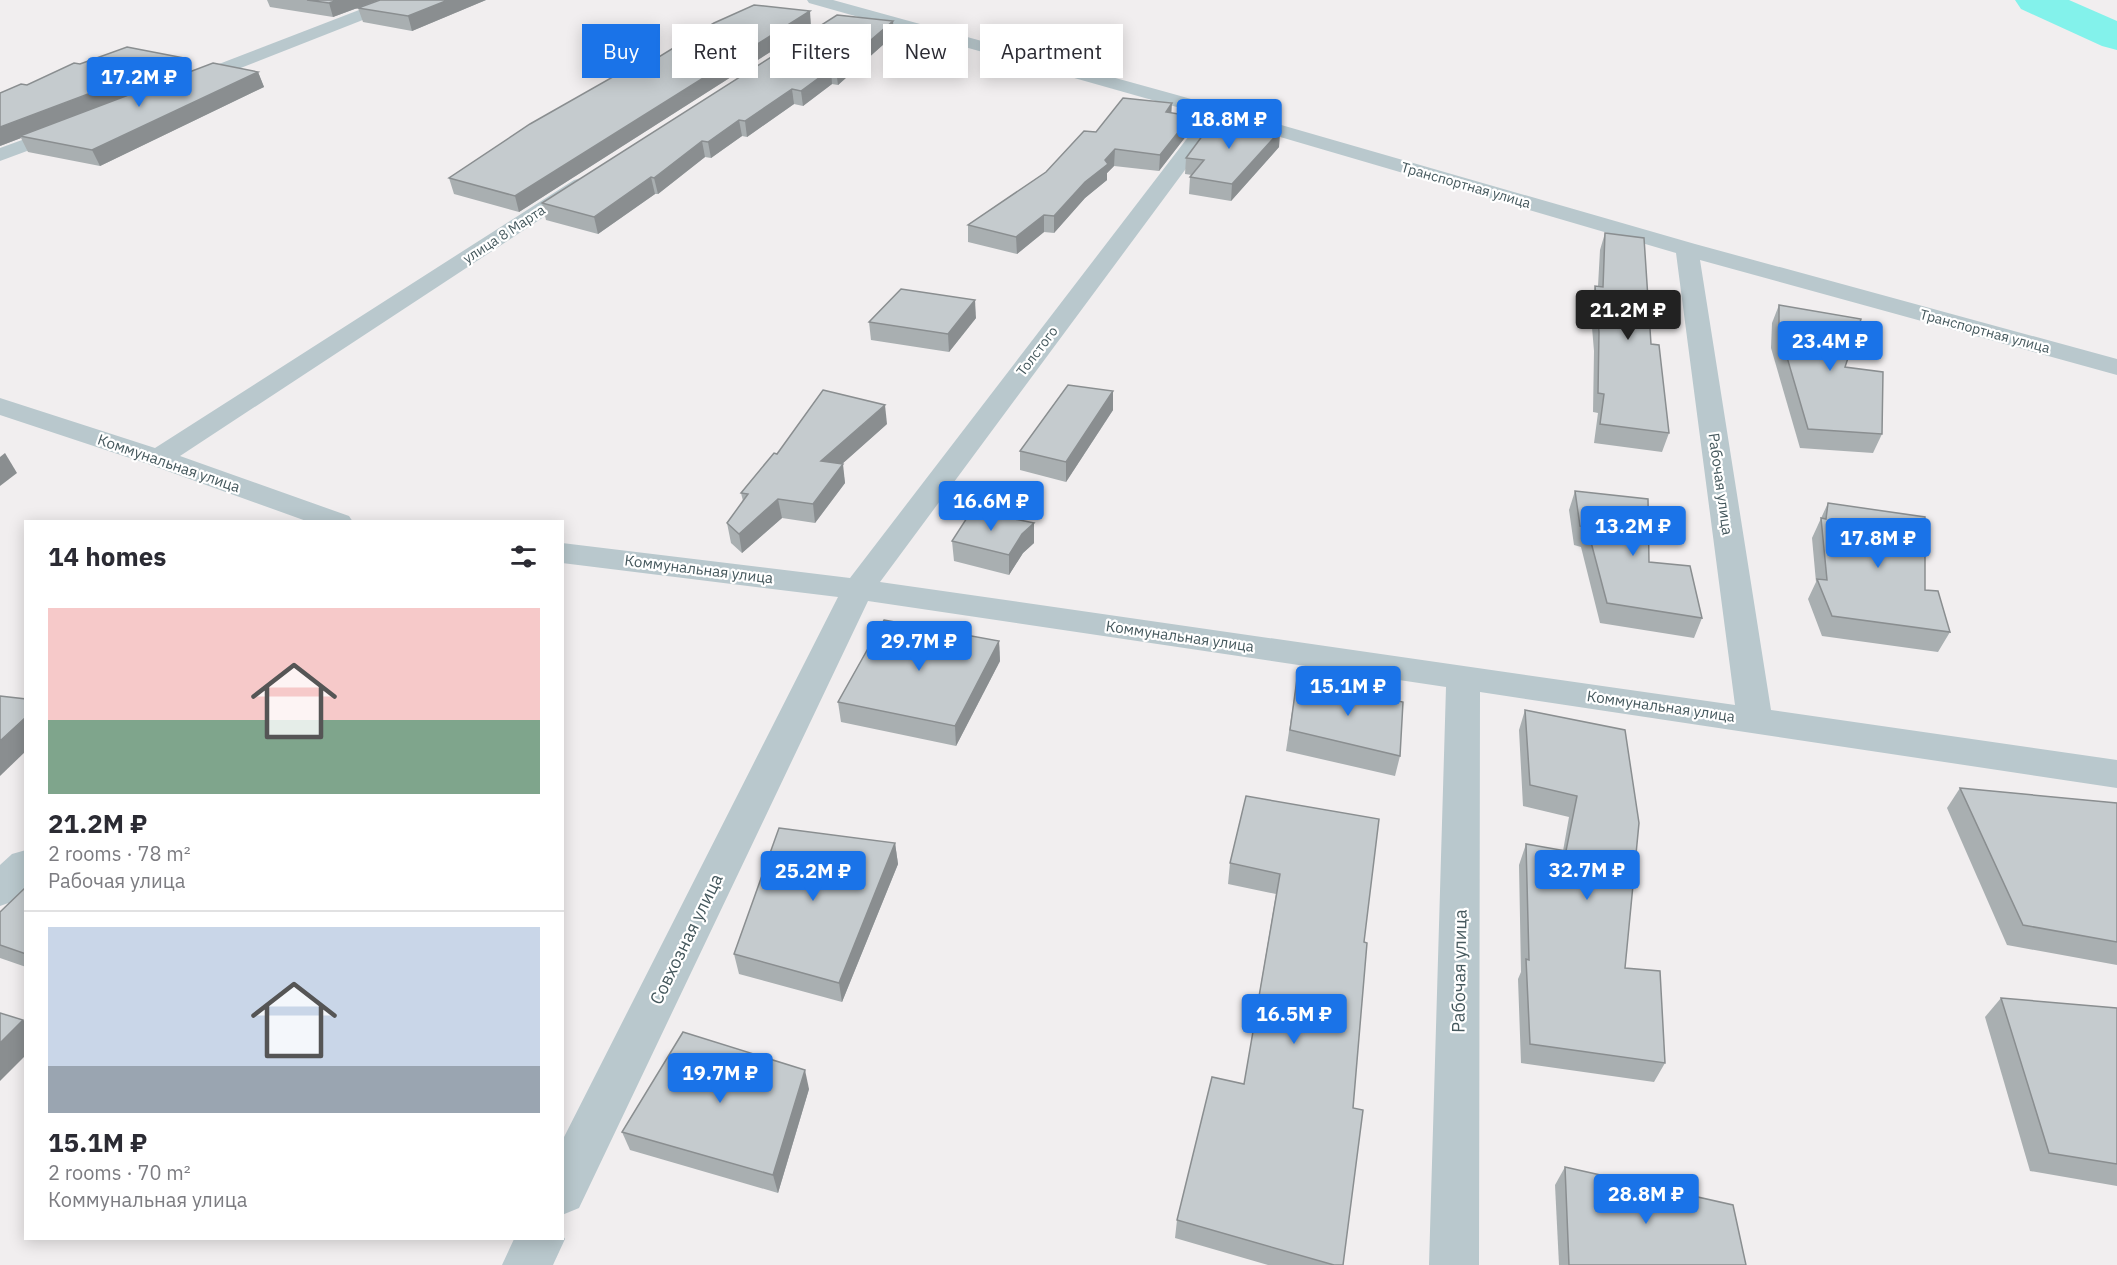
<!DOCTYPE html>
<html lang="en">
<head>
<meta charset="utf-8">
<style>
  :root { --surface:#fff; --page:#f7f7f7; --text:#2b2b33; --muted:#7c7c81; --line:#e1e1e2; --accent:#1a73e8 }
  body { margin:0; font-family:"IBM Plex Sans",sans-serif; background:var(--page); color:var(--text); height:100vh; display:flex; flex-direction:column; font-size:22px; white-space:nowrap }
  * { box-sizing:border-box; margin:0 }
  p { font-size:20px; color:var(--muted) }
  .icon { flex:none; width:33px; height:33px; fill:none; stroke:currentColor; stroke-width:2; stroke-linecap:round; stroke-linejoin:round }
  .map { position:relative; flex:1; overflow:hidden }
  .details { position:absolute; left:24px; top:520px; width:540px; height:720px; display:flex; flex-direction:column; background:var(--surface); border-radius:0px; box-shadow:0 3px 15px #0003 }
  .details>* { flex:none }
  .guide { position:absolute; left:582px; top:24px; width:570px; height:54px; display:flex; gap:12px }
  .price { position:absolute; translate:-50% -51px; padding:0 14px; border-radius:6px; background:var(--accent); color:#fff; font-size:20px; line-height:39px; filter:drop-shadow(0 2px 3px #0008) }
  .price::after { content:''; position:absolute; left:50%; top:36px; width:18px; height:14px; margin-left:-9px; background:inherit; clip-path:polygon(0 0,100% 0,50% 100%) }
  .price.active { background:#222; color:#fff }
  ul { padding:0; list-style:none }
  li { display:grid; align-content:center; gap:12px; height:318px; padding:0 24px }
  li+li { border-top:2px solid var(--line) }
  li span { display:grid; place-items:center; height:186px; border-radius:0px; color:#555 }
  li>.icon { margin-inline-start:auto }
  span .icon { width:108px; height:108px; fill:#fffc; stroke-width:1 }
  li b { font-size:26px }
  h2 { display:flex; justify-content:space-between; align-items:center; height:72px; padding:0 24px; font-size:26px }
  .chip { padding:0 21px; border-radius:0px; background:var(--surface); box-shadow:0 3px 15px #0003; font-size:21px; line-height:54px }
  .chip.active { background:var(--accent); color:#fff }
  .map>svg:first-child { display:block }
  .lines { fill:none; stroke-linecap:round; stroke-linejoin:round }
  .river { fill:#83f2eb; fill-rule:evenodd }
  .minor { fill:#b9c8cd; fill-rule:evenodd }
  .wall { fill:#a9afb1 }
  .shaded-wall { fill:#8a8e90 }
  .building { fill:#c5cbce; stroke:#8a8e90; stroke-width:1.5 }
  .labels { text-anchor:middle; dominant-baseline:central; stroke-width:4.5; stroke-linejoin:round; paint-order:stroke }
  .far-street-label { font-size:14px; fill:#45585d; stroke:#fff }
  .street-label { font-size:15px; fill:#45585d; stroke:#fff }
  .near-street-label { font-size:18px; fill:#45585d; stroke:#fff }
</style>
</head>
<body>
<div class="map">
<svg width="2117" height="1265" viewBox="0 0 2117 1265">
  <rect width="100%" height="100%" fill="#f1eeef"/>
  <g class="lines">
    <path class="river" d="M2015 0H2069L2117 21V50L2102 46 2021 9Z"/>
    <g class="minor">
      <path d="M385 0H408L406 3 192 87H180L177 83 180 79Z"/>
      <path d="M807 0H833L1177 95 1695 244 2117 359V375L1700 260 1771 710 2117 760V788L1480 692 1479 1265H1429L1446 687 868 601 579 1208 562 1215V1141L838 597 562 563V543L850 578 1205 115 809 3ZM1222 120 1676 253 1735 705 880 582Z"/>
      <path d="M66 124 73 126 76 130 73 134 0 161V148Z"/>
      <path d="M581 178 588 180 592 184 588 188 180 456 349 516 353 522H309L148 464 0 415V398L155 448 574 180Z"/>
      <path d="M26 850V890L14 901 0 906V865L12 854Z"/>
      <path d="M562 1234 565 1239 553 1265H502L514 1239H562Z"/>
    </g>
  </g>
  <g class="wall">
    <path d="M267 0H379L333 17 270 7Z"/>
    <path d="M486 0 412 31 363 22 358 8Z"/>
    <path d="M893 21 894 35 838 85 832 84 803 106 794 104 747 137 742 136 711 158 705 157 658 194H655L598 234 546 220 542 203Z"/>
    <path d="M811 26 519 212 454 194 449 178 641 68Z"/>
    <path d="M190 72H258L264 87 100 166 28 152 21 138 0 146 27 85Z"/>
    <path d="M1191 116 1190 131 1159 171 1114 166 1107 173V180L1085 198 1054 233 1044 232 1017 254 968 242V225L1046 172 1096 132Z"/>
    <path d="M1280 131 1279 147 1231 201 1189 194 1190 177 1192 175 1185 174 1186 158Z"/>
    <path d="M1605 233 1651 344 1669 433 1662 452 1594 443 1598 413 1593 412 1594 351 1590 304 1595 286H1598L1600 250Z"/>
    <path d="M1779 305 1845 367 1882 434 1873 453 1800 448 1771 348 1772 323Z"/>
    <path d="M976 318 949 352 871 340 869 322Z"/>
    <path d="M1113 391V410L1066 482 1020 470V451Z"/>
    <path d="M887 424 842 464 845 483 815 523 782 518 742 553 731 543 727 523 743 501 741 493 777 454Z"/>
    <path d="M1575 491 1649 562 1702 618 1694 638 1600 623 1581 547 1574 545 1569 510Z"/>
    <path d="M1828 503 1925 590 1950 632 1938 652 1822 636 1808 599 1816 582 1812 538Z"/>
    <path d="M952 541 1034 543 1023 553 1009 575 954 561Z"/>
    <path d="M999 641 1000 661 956 746 841 722 838 702Z"/>
    <path d="M1297 679 1400 756 1395 776 1286 751Z"/>
    <path d="M1525 710 1625 730V968L1665 1063 1654 1082 1521 1063 1518 979 1521 972 1519 865 1526 844 1563 851 1569 817 1523 806 1519 730Z"/>
    <path d="M1960 788 2117 803V965L2007 945 1947 808Z"/>
    <path d="M1246 796 1364 942 1343 1265H1268L1175 1238 1177 1220 1244 1084 1276 894 1228 884 1230 863Z"/>
    <path d="M895 843 898 864 842 1002 739 974 734 954Z"/>
    <path d="M26 887V967L0 958V912Z"/>
    <path d="M2001 998 2117 1008V1186L2030 1171 1985 1017Z"/>
    <path d="M809 1089 778 1193 630 1150 622 1132Z"/>
    <path d="M1565 1167 1746 1265H1559L1555 1185Z"/>
  </g>
  <g class="shaded-wall">
    <path d="M338 0H379L333 17 329 3Z"/>
    <path d="M448 0H486L412 31 408 16Z"/>
    <path d="M810 11 811 26 519 212 515 196Z"/>
    <path d="M893 21 894 35 838 85 836 70Z"/>
    <path d="M184 58 190 73 20 136 21 138 0 146V127Z"/>
    <path d="M831 69 832 84 803 106 801 91Z"/>
    <path d="M258 72 264 87 100 166 92 150Z"/>
    <path d="M792 89 794 104 747 137 745 121Z"/>
    <path d="M1172 103 1171 119 1166 112Z"/>
    <path d="M1191 116 1190 131 1159 171 1160 155Z"/>
    <path d="M739 120 742 136 711 158 708 142Z"/>
    <path d="M1280 131 1279 147 1231 201 1232 184Z"/>
    <path d="M702 141 705 157 658 194 654 178Z"/>
    <path d="M1115 149 1114 166 1107 173V180L1085 198 1054 233V216Z"/>
    <path d="M651 177 655 194 598 234 594 217Z"/>
    <path d="M1044 215V232L1017 254 1016 237Z"/>
    <path d="M975 300 976 318 949 352 948 334Z"/>
    <path d="M1113 391V410L1066 482V462Z"/>
    <path d="M885 405 887 424 824 480 821 461Z"/>
    <path d="M5 453 17 473 0 486V457Z"/>
    <path d="M843 464 845 483 815 523 813 504Z"/>
    <path d="M778 499 782 518 742 553 739 534Z"/>
    <path d="M1034 523V543L1023 553 1009 575V555L1022 534Z"/>
    <path d="M999 641 1000 661 956 746 955 726Z"/>
    <path d="M26 717V751L0 776V741Z"/>
    <path d="M895 843 898 864 842 1002 839 983Z"/>
    <path d="M23 1020 26 1022V1055L0 1081V1043Z"/>
    <path d="M805 1070 809 1089 778 1193 773 1175Z"/>
  </g>
  <g class="building">
    <path d="M307 0H338L329 3Z"/>
    <path d="M380 0H448L408 16 358 8Z"/>
    <path d="M754 5 810 11 515 196 449 178 530 124 632 66 641 68 714 23Z"/>
    <path d="M837 15 893 21 836 70 831 69 801 91 792 89 745 121 739 120 708 142 702 141 654 178 651 177 594 217 542 203Z"/>
    <path d="M127 47 184 58 0 127V93L21 84 27 85 74 63 80 64Z"/>
    <path d="M213 63 258 72 92 150 20 136Z"/>
    <path d="M1123 98 1172 103 1166 112 1191 116 1160 155 1115 149 1105 160 1108 164 1085 182 1054 216 1044 215 1016 237 968 225 1046 172 1084 131 1096 132Z"/>
    <path d="M1214 120 1280 131 1232 184 1190 177 1204 160 1186 158Z"/>
    <path d="M1605 233 1644 238 1651 344 1659 345 1669 433 1600 424 1604 394 1598 393 1599 332 1595 286 1603 287Z"/>
    <path d="M901 289 975 300 948 334 869 322Z"/>
    <path d="M1779 305 1861 319 1845 367 1883 372 1882 434 1808 429 1779 330Z"/>
    <path d="M1068 385 1113 391 1066 462 1020 451Z"/>
    <path d="M823 390 885 405 821 461 843 464 813 504 778 499 739 534 727 523 748 494 741 493 774 453 777 454Z"/>
    <path d="M1575 491 1648 499 1649 562 1690 566 1702 618 1607 603 1587 527 1580 526Z"/>
    <path d="M1828 503 1925 517V590L1938 591 1950 632 1832 616 1817 579 1827 580 1821 518 1826 519Z"/>
    <path d="M972 510 1034 523 1022 534 1009 555 952 541Z"/>
    <path d="M884 620 999 641 955 726 838 702Z"/>
    <path d="M1297 679 1403 702 1400 756 1290 730Z"/>
    <path d="M0 696 26 699V717L0 741Z"/>
    <path d="M1525 710 1625 730 1639 823 1625 968 1660 971 1665 1063 1530 1044 1526 959 1529 960 1526 844 1566 851 1577 796 1530 785Z"/>
    <path d="M1960 788 2117 803V942L2023 925Z"/>
    <path d="M1246 796 1379 819 1364 942 1367 943 1353 1108 1363 1110 1343 1265H1334L1177 1220 1212 1077 1244 1084 1280 874 1230 863Z"/>
    <path d="M779 828 895 843 839 983 734 954Z"/>
    <path d="M26 887V954L0 945V912Z"/>
    <path d="M2001 998 2117 1008V1164L2049 1153Z"/>
    <path d="M0 1013 23 1020 0 1043Z"/>
    <path d="M683 1032 805 1070 773 1175 622 1132Z"/>
    <path d="M1565 1167 1733 1205 1746 1265H1569Z"/>
  </g>
  <g class="labels">
    <g class="far-street-label">
      <text transform="translate(1466 185) rotate(16)">Транспортная улица</text>
      <text transform="translate(504 234) rotate(-33)">улица 8 Марта</text>
      <text transform="translate(1985 331) rotate(15)">Транспортная улица</text>
      <text transform="translate(1037 351) rotate(-53)">Толстого</text>
    </g>
    <g class="street-label">
      <text transform="translate(169 463) rotate(19)">Коммунальная улица</text>
      <text transform="translate(1721 484) rotate(82)">Рабочая улица</text>
      <text transform="translate(699 569) rotate(7)">Коммунальная улица</text>
      <text transform="translate(1180 636) rotate(8)">Коммунальная улица</text>
      <text transform="translate(1661 706) rotate(8)">Коммунальная улица</text>
    </g>
    <g class="near-street-label">
      <text transform="translate(686 939) rotate(-64)">Совхозная улица</text>
      <text transform="translate(1459 971) rotate(-89)">Рабочая улица</text>
    </g>
  </g>
</svg>
<b class="price" style="left:139px;top:108px">17.2M ₽</b>
<b class="price" style="left:1229px;top:150px">18.8M ₽</b>
<b class="price active" style="left:1628px;top:341px">21.2M ₽</b>
<b class="price" style="left:1830px;top:372px">23.4M ₽</b>
<b class="price" style="left:991px;top:532px">16.6M ₽</b>
<b class="price" style="left:1633px;top:557px">13.2M ₽</b>
<b class="price" style="left:1878px;top:569px">17.8M ₽</b>
<b class="price" style="left:919px;top:672px">29.7M ₽</b>
<b class="price" style="left:1348px;top:717px">15.1M ₽</b>
<b class="price" style="left:1587px;top:901px">32.7M ₽</b>
<b class="price" style="left:813px;top:902px">25.2M ₽</b>
<b class="price" style="left:1294px;top:1045px">16.5M ₽</b>
<b class="price" style="left:720px;top:1104px">19.7M ₽</b>
<b class="price" style="left:1646px;top:1225px">28.8M ₽</b>
<div class="guide">
<a class="chip active">Buy</a>
<a class="chip">Rent</a>
<a class="chip">Filters</a>
<a class="chip">New</a>
<a class="chip">Apartment</a>
</div>
<section class="details">
<h2>14 homes<svg class="icon" aria-label="filters" viewBox="0 0 24 24"><path d="M4 7h16M4 17h16"/><circle cx="9" cy="7" r="2"/><circle cx="15" cy="17" r="2"/></svg></h2>
<ul>
<li><span style="background:linear-gradient(#f6c9c9 60%,#7fa58c 0)"><svg class="icon" aria-label="home" viewBox="0 0 24 24"><path d="M3 11l9-7 9 7M6 9v11h12V9"/></svg></span><div><b>21.2M ₽</b><p>2 rooms · 78 m²</p><p>Рабочая улица</p></div></li>
<li><span style="background:linear-gradient(#c9d6e8 75%,#9aa5b1 0)"><svg class="icon" aria-label="home" viewBox="0 0 24 24"><path d="M3 11l9-7 9 7M6 9v11h12V9"/></svg></span><div><b>15.1M ₽</b><p>2 rooms · 70 m²</p><p>Коммунальная улица</p></div></li>
</ul>
</section>
</div>
</body>
</html>
